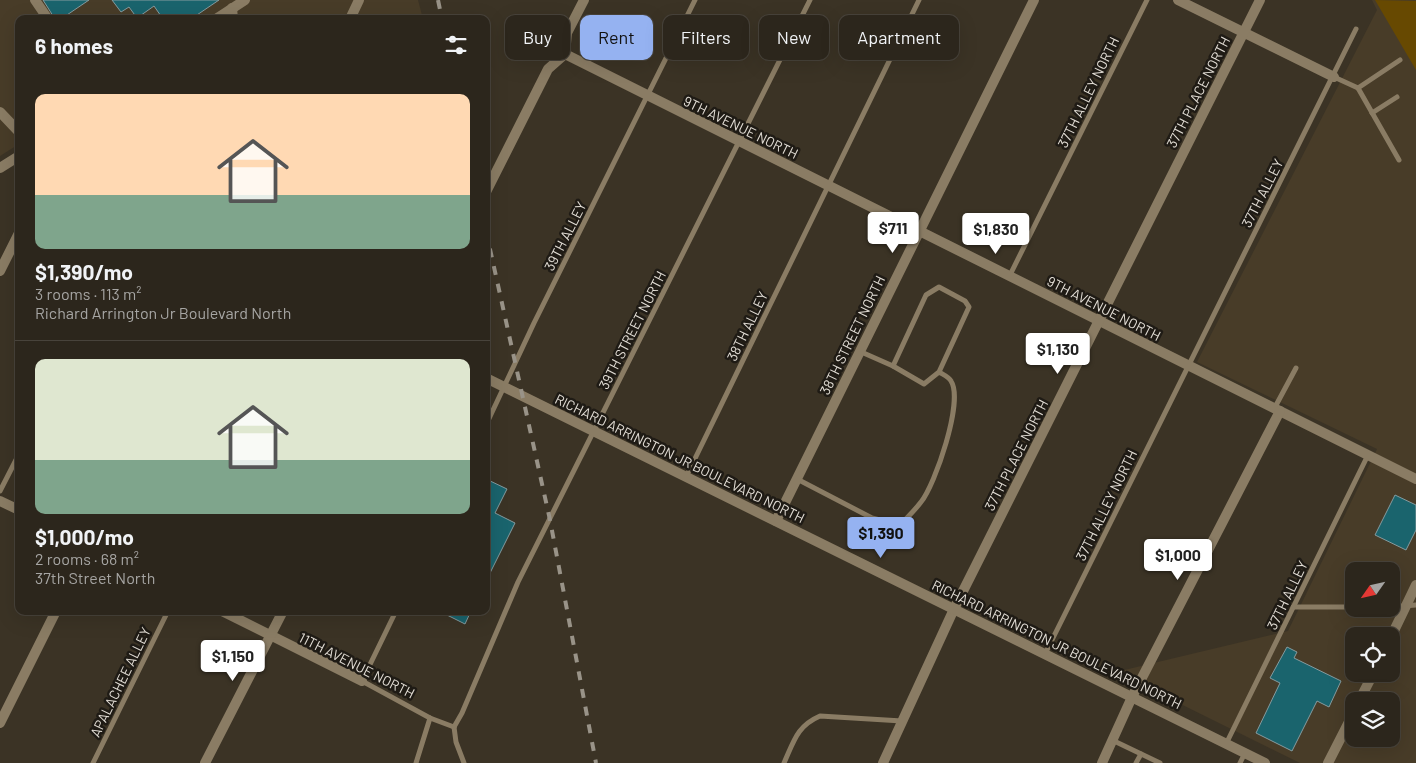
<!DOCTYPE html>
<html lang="en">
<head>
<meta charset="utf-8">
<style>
  :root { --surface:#2c261c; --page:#342e25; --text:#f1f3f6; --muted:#a6a5a3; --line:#48433b; --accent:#95b2f1 }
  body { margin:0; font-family:Barlow,sans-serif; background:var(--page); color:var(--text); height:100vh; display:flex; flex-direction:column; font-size:19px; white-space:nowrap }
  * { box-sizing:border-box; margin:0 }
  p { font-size:16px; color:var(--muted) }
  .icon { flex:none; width:28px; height:28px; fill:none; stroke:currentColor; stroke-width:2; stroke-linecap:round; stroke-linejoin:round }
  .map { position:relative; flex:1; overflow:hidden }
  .panel { position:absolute; left:15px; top:15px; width:475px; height:600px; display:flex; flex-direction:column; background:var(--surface); border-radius:10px; box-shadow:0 5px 20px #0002,0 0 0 1px var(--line) }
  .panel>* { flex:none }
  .hud { position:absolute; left:505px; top:15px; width:475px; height:45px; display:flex; gap:10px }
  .needle { width:32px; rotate:236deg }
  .tools { position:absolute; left:1345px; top:562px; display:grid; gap:10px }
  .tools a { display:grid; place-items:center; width:55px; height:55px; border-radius:10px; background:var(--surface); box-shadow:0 5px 20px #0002,0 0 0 1px var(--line); font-size:25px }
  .price { position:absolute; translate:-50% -42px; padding:0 11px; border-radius:5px; background:#fff; color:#222; font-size:16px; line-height:32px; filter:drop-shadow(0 1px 2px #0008) }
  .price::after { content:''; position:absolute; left:50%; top:30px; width:15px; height:11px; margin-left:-8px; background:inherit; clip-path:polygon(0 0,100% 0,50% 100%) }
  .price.current { background:var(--accent); color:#111 }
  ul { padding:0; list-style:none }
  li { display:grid; align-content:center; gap:10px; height:265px; padding:0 20px }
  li+li { border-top:1px solid var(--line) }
  li span { display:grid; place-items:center; height:155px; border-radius:10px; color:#555 }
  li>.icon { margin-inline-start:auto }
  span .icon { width:90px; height:90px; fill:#fffc; stroke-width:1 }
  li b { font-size:21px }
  h2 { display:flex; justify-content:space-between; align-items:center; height:60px; padding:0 20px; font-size:21px }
  .chip { padding:0 18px; border-radius:10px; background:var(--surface); box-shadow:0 5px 20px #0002,0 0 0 1px var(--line); font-size:18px; line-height:45px }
  .chip.current { background:var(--accent); color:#111 }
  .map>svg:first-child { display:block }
  .built { fill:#483c28; fill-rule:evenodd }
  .green { fill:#674901 }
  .building { fill:#1a646d; stroke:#859b9f }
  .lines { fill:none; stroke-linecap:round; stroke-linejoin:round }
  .service { stroke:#8a7c64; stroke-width:5 }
  .minor { stroke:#8a7c64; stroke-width:10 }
  .tertiary { stroke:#8a7c64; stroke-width:10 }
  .rail { stroke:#999388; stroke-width:4; stroke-dasharray:9 9; stroke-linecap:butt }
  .labels { text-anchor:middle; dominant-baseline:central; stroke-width:5; stroke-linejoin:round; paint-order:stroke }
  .street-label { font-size:14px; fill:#e4dfd7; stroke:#1f1b15 }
</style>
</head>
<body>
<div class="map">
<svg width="1416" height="763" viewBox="0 0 1416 763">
  <rect width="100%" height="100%" fill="#3b3325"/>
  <g class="built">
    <path d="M0 0H418L423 19H19V144L0 156Z"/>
    <path d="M1372 0H1416V763H1300L1116 672 1288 631 1377 449 1197 362 1377 10ZM1354 571H1391V609H1354ZM1354 636H1391V674H1354ZM1354 701H1391V739H1354Z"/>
  </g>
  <path class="green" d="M1375 0 1416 1V70Z"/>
  <g class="building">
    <path d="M43 0H89L61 19H55Z"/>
    <path d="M112 0H219L191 19H163L154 6 137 18 129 7 121 12Z"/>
    <path d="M486 479 507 489 495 513 515 523 486 581Z"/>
    <path d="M1395 495 1416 505V530L1406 550 1375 535Z"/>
    <path d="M439 611H471L465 624Z"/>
    <path d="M1287 647 1297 652 1294 658 1341 681 1329 707 1317 701 1292 751 1256 733 1280 683 1270 678Z"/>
  </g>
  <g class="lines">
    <g class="service">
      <path d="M1334 77 1358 88 1399 160"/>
      <path d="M1358 88 1400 60"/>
      <path d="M1372 113 1397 97"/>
      <path d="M1010 275 1147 0"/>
      <path d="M859 351 893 366"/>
      <path d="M1274 409 1296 368"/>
      <path d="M486 425 534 323 695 0"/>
      <path d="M686 477 919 0"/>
      <path d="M797 479 872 518 900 525C907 518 915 510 921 502 935 485 964 401 951 381 949 377 942 374 939 372L969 307 965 301 939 287 926 295 893 366 924 384 939 372"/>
      <path d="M0 491 19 454"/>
      <path d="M1293 607H1354"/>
      <path d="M1391 607 1416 605"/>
      <path d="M396 611 362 681 430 718 454 727"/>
      <path d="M1045 654 1356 29"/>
      <path d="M454 727 462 713 518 582 810 0"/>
      <path d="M454 727 456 742 464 763"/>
      <path d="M1112 740 1160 763"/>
      <path d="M1226 744 1368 455"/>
      <path d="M93 763 168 611"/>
      <path d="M416 763 430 718"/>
      <path d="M784 763C794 741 797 726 820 716L902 721"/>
      <path d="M1136 763 1141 754"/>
      <path d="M1240 763 1245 753"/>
    </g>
    <g class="minor">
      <path d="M35 0 48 19"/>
      <path d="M1178 0 1334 77"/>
      <path d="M232 8 233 19"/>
      <path d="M350 19 359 0"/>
      <path d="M565 54 1416 479"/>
      <path d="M486 192 548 69 565 54 567 33 584 0"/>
      <path d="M0 271 19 233"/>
      <path d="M0 501 19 510"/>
      <path d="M776 521 1034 0"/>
      <path d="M222 611 362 681"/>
      <path d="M1391 637 1416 585"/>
      <path d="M1359 701 1373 674"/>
      <path d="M0 723 56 611"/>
      <path d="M205 763 283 611"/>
      <path d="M883 763 954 609 1260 0"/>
      <path d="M1102 763 1132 697 1280 411"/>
      <path d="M1328 763 1354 712"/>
    </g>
    <g class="tertiary">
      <path d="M216 19 245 0"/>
      <path d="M0 112 19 132"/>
      <path d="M0 168 19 156"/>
      <path d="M486 378 1265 763"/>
    </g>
    <g class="rail">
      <path d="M438 0 442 19"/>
      <path d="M486 231 550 520 596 763"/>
    </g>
  </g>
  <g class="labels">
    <g class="street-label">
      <text transform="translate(1088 92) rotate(-64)">37TH ALLEY NORTH</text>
      <text transform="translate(1198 92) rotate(-63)">37TH PLACE NORTH</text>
      <text transform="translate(741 127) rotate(26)">9TH AVENUE NORTH</text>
      <text transform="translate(1262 193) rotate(-63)">37TH ALLEY</text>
      <text transform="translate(565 236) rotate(-63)">39TH ALLEY</text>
      <text transform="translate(1104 308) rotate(27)">9TH AVENUE NORTH</text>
      <text transform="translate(747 326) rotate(-64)">38TH ALLEY</text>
      <text transform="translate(632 330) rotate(-63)">39TH STREET NORTH</text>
      <text transform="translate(852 335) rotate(-64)">38TH STREET NORTH</text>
      <text transform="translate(1016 455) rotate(-63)">37TH PLACE NORTH</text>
      <text transform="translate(680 458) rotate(26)">RICHARD ARRINGTON JR BOULEVARD NORTH</text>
      <text transform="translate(1106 505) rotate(-64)">37TH ALLEY NORTH</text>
      <text transform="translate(1287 595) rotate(-64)">37TH ALLEY</text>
      <text transform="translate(1057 644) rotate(26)">RICHARD ARRINGTON JR BOULEVARD NORTH</text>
      <text transform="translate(357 665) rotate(27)">11TH AVENUE NORTH</text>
      <text transform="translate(120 682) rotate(-64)">APALACHEE ALLEY</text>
    </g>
  </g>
</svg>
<div class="tools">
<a><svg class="needle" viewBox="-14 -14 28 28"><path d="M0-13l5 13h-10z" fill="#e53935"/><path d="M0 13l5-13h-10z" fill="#a6a5a3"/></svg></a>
<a><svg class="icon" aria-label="locate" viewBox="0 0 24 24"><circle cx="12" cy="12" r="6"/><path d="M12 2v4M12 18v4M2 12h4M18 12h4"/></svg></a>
<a><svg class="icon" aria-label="layers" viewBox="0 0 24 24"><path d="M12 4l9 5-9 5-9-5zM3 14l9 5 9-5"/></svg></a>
</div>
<b class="price" style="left:893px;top:254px">$711</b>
<b class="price" style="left:996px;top:255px">$1,830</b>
<b class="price" style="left:1058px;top:375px">$1,130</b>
<b class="price current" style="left:881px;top:559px">$1,390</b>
<b class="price" style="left:1178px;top:581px">$1,000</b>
<b class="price" style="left:233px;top:682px">$1,150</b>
<div class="hud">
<a class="chip">Buy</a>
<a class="chip current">Rent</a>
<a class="chip">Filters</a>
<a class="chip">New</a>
<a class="chip">Apartment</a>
</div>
<section class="panel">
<h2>6 homes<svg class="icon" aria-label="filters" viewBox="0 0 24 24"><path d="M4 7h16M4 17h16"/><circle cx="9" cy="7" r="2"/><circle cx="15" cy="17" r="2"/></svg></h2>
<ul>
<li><span style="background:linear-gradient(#ffd9b3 65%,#7fa58c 0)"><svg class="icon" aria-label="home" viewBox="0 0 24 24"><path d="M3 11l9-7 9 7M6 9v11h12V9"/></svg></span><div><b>$1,390/mo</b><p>3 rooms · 113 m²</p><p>Richard Arrington Jr Boulevard North</p></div></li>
<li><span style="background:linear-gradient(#dfe7d0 65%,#7fa58c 0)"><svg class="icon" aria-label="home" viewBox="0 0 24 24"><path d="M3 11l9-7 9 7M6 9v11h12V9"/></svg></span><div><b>$1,000/mo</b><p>2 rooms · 68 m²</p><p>37th Street North</p></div></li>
</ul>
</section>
</div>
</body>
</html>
